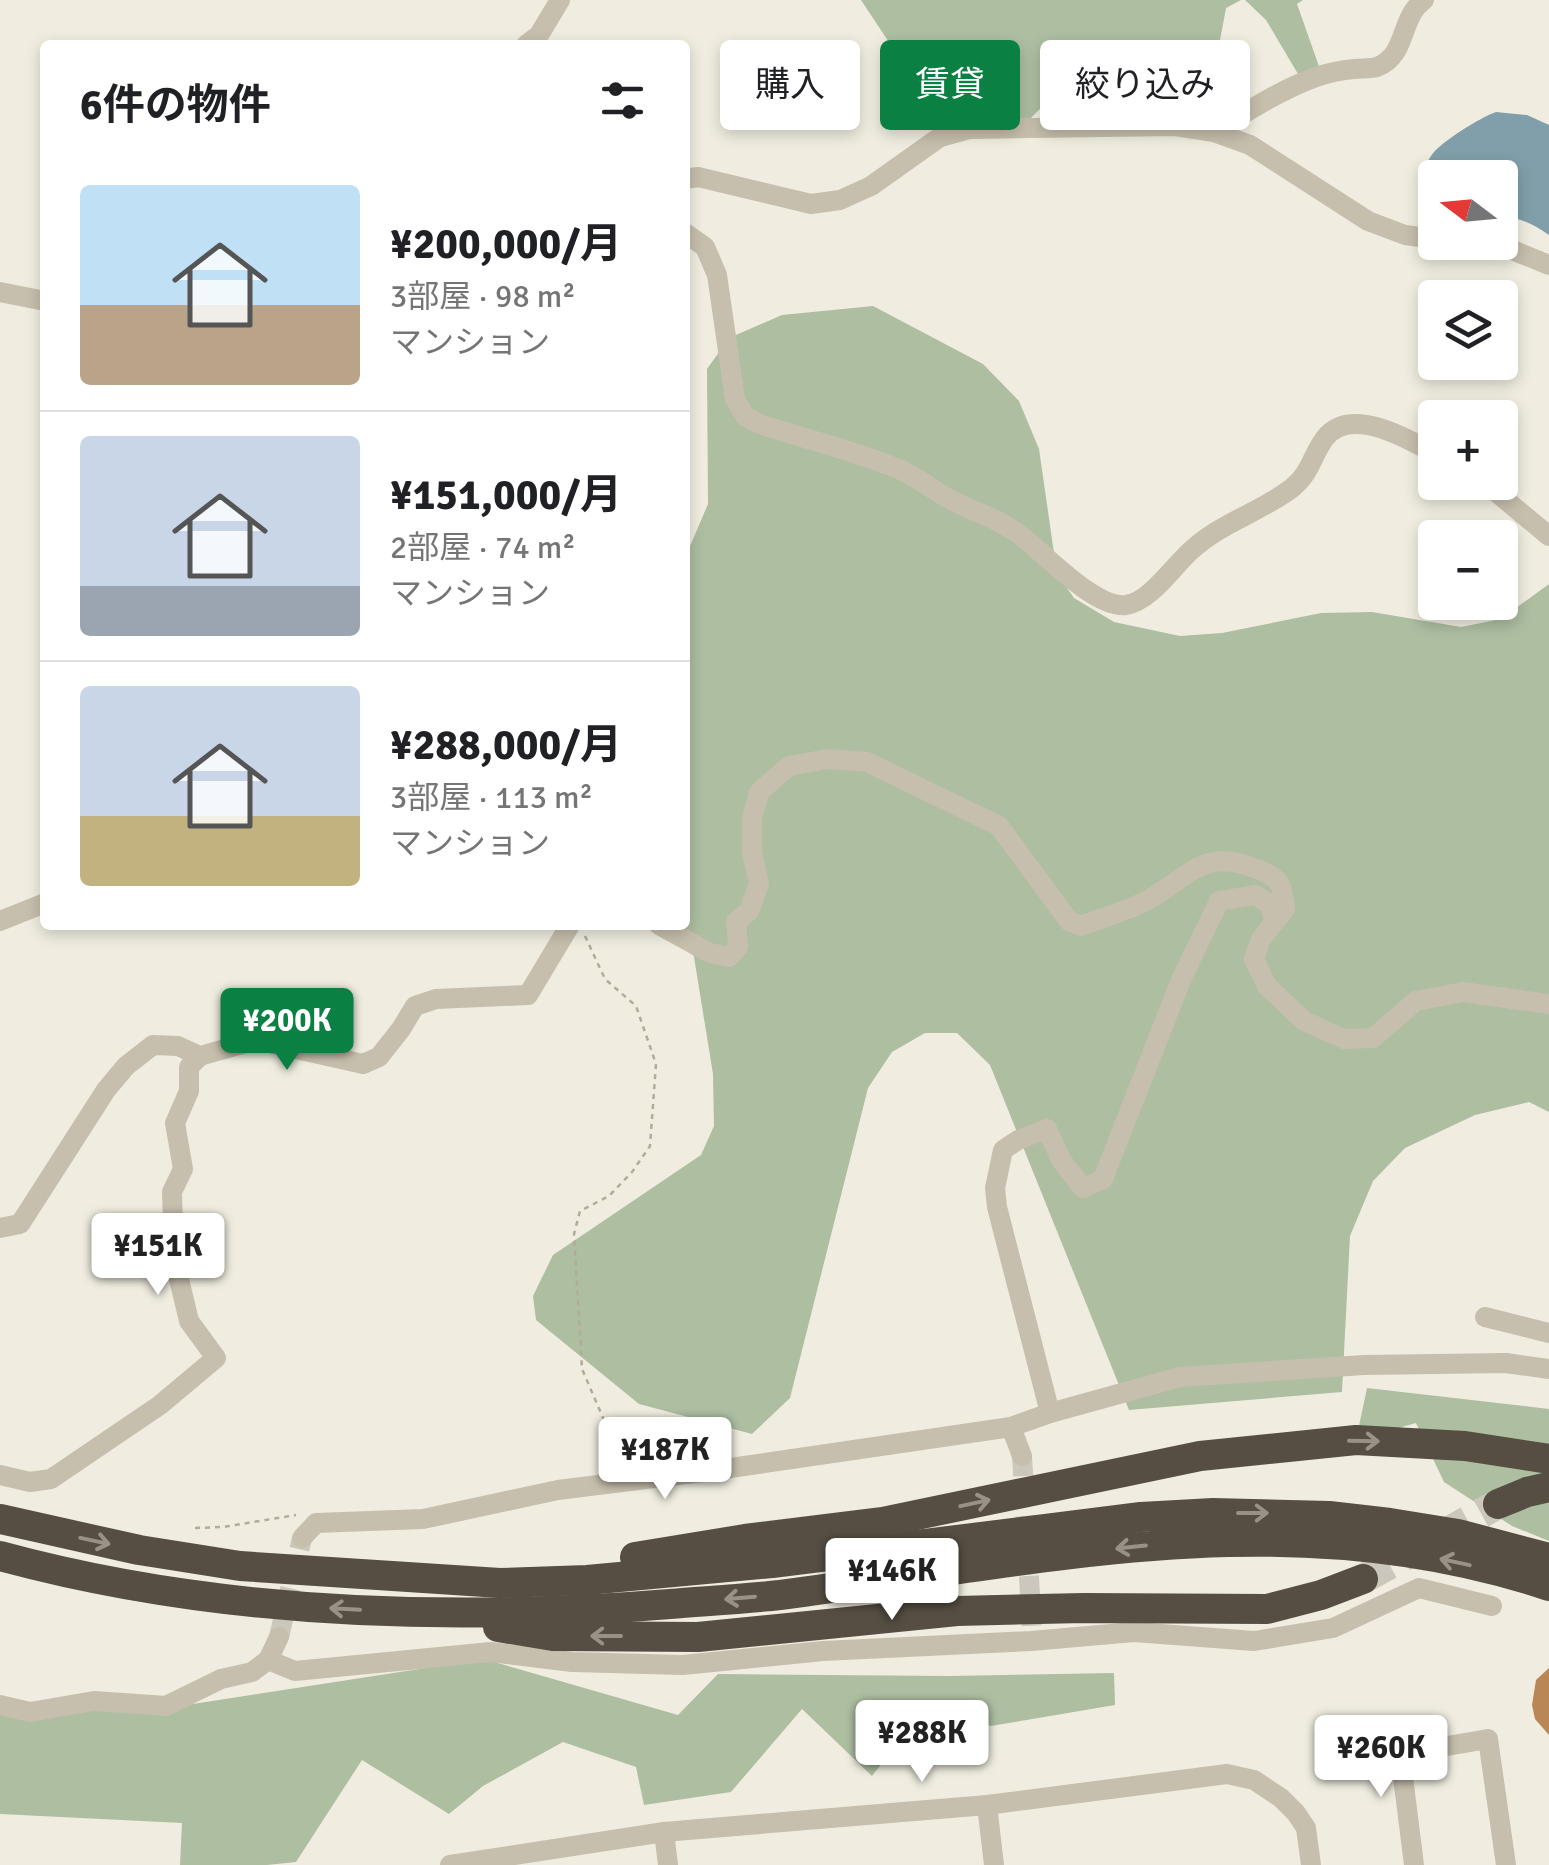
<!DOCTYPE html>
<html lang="ja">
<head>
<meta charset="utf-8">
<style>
  :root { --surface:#fff; --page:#f6f6f6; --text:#202124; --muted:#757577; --line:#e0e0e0; --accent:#0b8043 }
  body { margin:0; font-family:Signika,"Noto Sans JP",sans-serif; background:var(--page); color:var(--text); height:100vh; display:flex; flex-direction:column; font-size:38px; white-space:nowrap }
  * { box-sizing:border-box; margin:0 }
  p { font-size:32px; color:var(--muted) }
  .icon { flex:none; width:55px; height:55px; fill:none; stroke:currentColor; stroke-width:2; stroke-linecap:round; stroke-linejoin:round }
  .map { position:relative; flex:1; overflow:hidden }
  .sheet { position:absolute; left:40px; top:40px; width:650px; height:890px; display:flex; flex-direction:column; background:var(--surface); border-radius:10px; box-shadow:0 5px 15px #0003 }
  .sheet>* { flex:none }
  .banner { position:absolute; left:720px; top:40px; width:678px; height:90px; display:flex; gap:20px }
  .needle { width:65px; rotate:286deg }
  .fabs { position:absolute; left:1418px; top:160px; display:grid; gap:20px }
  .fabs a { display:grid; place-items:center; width:100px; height:100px; border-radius:10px; background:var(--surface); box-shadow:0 5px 15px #0003; font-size:50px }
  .price { position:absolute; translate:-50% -85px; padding:0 22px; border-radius:10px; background:#fff; color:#222; font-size:32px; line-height:65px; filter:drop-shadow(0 2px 5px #0008) }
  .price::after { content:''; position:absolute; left:50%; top:60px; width:30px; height:22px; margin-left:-15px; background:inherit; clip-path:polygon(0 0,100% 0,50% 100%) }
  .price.selected { background:var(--accent); color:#fff }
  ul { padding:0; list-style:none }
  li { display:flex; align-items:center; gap:30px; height:250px; padding:0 40px }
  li+li { border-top:2px solid var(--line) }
  li span { display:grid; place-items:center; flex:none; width:280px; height:200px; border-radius:10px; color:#555 }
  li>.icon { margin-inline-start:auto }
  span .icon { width:120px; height:120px; fill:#fffc; stroke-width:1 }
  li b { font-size:42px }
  h2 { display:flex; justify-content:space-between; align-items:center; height:120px; padding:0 40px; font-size:42px }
  .chip { padding:0 35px; border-radius:10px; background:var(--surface); box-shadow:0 5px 15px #0003; font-size:35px; line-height:90px }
  .chip.selected { background:var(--accent); color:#fff }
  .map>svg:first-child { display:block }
  .green { fill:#adbea1 }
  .water { fill:#819faa }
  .building { fill:#b98655 }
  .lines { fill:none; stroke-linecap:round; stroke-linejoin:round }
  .minor-tunnel { stroke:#cbc7bc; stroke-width:20; stroke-dasharray:20 10; stroke-linecap:butt }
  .highway-tunnel { stroke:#cbc7bc; stroke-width:30; stroke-dasharray:30 15; stroke-linecap:butt }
  .path { stroke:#b3aa97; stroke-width:2.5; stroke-dasharray:5 5; stroke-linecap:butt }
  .minor { stroke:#c7bfad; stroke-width:20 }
  .highway { stroke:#564e43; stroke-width:30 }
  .oneway { stroke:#979187 }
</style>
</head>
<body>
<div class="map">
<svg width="1549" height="1865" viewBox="0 0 1549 1865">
  <rect width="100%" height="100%" fill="#f0ede0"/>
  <g class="green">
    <path d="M861 0H1241L1226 8 1213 78 1232 77 1253 104 1223 119 1169 114 1100 48 1031 118 941 121Z"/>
    <path d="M1245 0H1303L1297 4 1321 72 1301 79 1266 20Z"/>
    <path d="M873 306 983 364 1019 401 1039 449 1057 574 1074 598 1114 622 1180 636 1222 633 1321 613 1372 612 1461 627 1501 619 1549 584V1112L1529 1102 1475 1115 1405 1148 1373 1181 1350 1236 1342 1392 1129 1410 990 1065 957 1033H925L892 1052 868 1088 790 1398 752 1434 639 1404 536 1320 533 1296 553 1255 701 1155 714 1126 713 1074 694 957 679 925H685V558L708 504 707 369 729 338 782 315Z"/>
    <path d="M1367 1388 1549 1409V1541L1512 1526 1444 1482 1416 1423 1356 1440Z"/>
    <path d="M484 1659 678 1715 718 1674 950 1676 1114 1673 1115 1705 991 1726 930 1702 872 1776 802 1709 731 1792 644 1805 636 1767 563 1742 483 1786 449 1814 362 1760 296 1862 267 1865H180L182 1823 0 1814V1706L167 1708Z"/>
  </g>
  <path class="water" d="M1496 112 1527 115 1549 125V235C1533 224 1520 217 1500 217V178H1435V216L1428 210C1424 194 1420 171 1431 156 1439 143 1481 117 1496 112Z"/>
  <path class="building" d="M1549 1668V1735L1535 1719 1532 1705 1536 1680Z"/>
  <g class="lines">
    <g class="minor-tunnel">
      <path d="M1022 1456 1032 1629"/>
      <path d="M279 1637 302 1538"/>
    </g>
    <path class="highway-tunnel" d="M1363 1579 1498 1504"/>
    <g class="path">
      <path d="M585 936 605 979 636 1006 656 1064 650 1146 632 1172 609 1196 580 1211 574 1234 582 1369 610 1434 618 1461"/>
      <path d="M195 1528 223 1527 296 1515"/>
    </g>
    <g class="minor">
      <path d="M526 45 539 35 560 0"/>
      <path d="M1214 132C1246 112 1280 90 1316 77 1328 73 1342 70 1354 69 1361 68 1371 69 1377 67 1408 55 1399 18 1424 0"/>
      <path d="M685 179 698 177 811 204 840 200 871 186 940 137 969 129 1175 126 1214 132 1250 145 1368 221 1405 235 1435 239"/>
      <path d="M685 233 705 247 717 275 735 399 745 416 757 423C804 439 854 450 901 470 919 478 935 492 953 501 975 512 1001 520 1020 535 1044 553 1095 609 1126 605 1152 601 1175 563 1195 547 1224 522 1262 511 1292 488 1311 473 1312 455 1325 438 1351 405 1408 439 1435 454"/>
      <path d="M1486 242 1495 243 1549 265"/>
      <path d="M0 292 45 301"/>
      <path d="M1484 482 1549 536"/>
      <path d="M0 921 45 903"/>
      <path d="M659 925 710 953 729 957 738 947 736 922 749 911 759 884 752 852V819L759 792 789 766 828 759 867 762 999 826 1069 921 1081 926C1102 918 1126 911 1146 901 1189 878 1203 846 1257 869 1281 878 1282 884 1285 909L1261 939 1254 959 1267 986 1304 1021 1344 1039 1373 1038 1416 1001 1463 992 1549 1004"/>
      <path d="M0 1228 20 1224 106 1090 126 1066 153 1045 178 1046 200 1056 256 1040 363 1064 379 1057 401 1029 415 1006 436 999 528 995 570 925"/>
      <path d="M1485 1317 1549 1333"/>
      <path d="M1050 1413 997 1207 995 1188 1003 1150 1018 1140 1047 1129 1061 1160 1083 1188 1103 1179 1181 980 1219 901 1255 895 1271 905 1274 923"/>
      <path d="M1011 1427 1022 1456"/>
      <path d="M0 1475 30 1482 51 1479 160 1405 216 1358 189 1321 174 1258 172 1192 183 1169 175 1123 189 1091V1067L200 1056"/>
      <path d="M302 1538 316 1523 423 1519 558 1490 710 1471 1011 1427 1050 1413 1180 1377 1364 1365 1506 1363 1549 1369"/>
      <path d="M268 1660 295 1671 491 1652 572 1662 683 1665 823 1651 1031 1641 1134 1632 1254 1641 1333 1628 1419 1588 1492 1606"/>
      <path d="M0 1705 30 1712 94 1701 166 1706 221 1679 252 1672 268 1660 279 1637"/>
      <path d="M1397 1729 1414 1865"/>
      <path d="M1400 1754 1488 1739 1506 1865"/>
      <path d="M987 1805 994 1865"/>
      <path d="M664 1832 668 1865"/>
      <path d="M450 1865 664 1832 987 1805 1227 1774 1254 1780 1281 1798 1296 1813 1306 1828 1311 1865"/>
    </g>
    <g class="highway">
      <path d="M1498 1504 1527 1492 1549 1487"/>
      <path d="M0 1519 139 1550 240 1566 500 1583 587 1580 772 1563 1141 1517 1213 1513 1329 1516 1390 1523 1458 1534 1549 1558"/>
      <path d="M0 1556C217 1615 447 1622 670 1604 707 1601 744 1599 780 1595 1041 1561 1289 1499 1549 1586"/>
      <path d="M635 1557 745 1539 883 1522 1200 1456 1356 1440 1465 1446 1549 1459"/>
      <path d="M498 1627 553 1636 698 1637 957 1611 1084 1608 1267 1609 1321 1595 1363 1579"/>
    </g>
  </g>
  <defs><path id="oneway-shaft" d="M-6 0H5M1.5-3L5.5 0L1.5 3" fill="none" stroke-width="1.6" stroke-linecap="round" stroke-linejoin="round" transform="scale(2.5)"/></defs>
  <g class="oneway">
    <use href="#oneway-shaft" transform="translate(1364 1441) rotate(1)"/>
    <use href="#oneway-shaft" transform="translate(975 1503) rotate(-12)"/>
    <use href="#oneway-shaft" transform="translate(1253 1513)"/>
    <use href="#oneway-shaft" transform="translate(95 1541) rotate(12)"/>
    <use href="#oneway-shaft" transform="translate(1131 1547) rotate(174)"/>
    <use href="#oneway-shaft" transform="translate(1455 1562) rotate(-168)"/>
    <use href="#oneway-shaft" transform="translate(740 1598) rotate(175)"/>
    <use href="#oneway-shaft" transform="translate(345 1609) rotate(-177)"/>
    <use href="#oneway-shaft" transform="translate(606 1636) rotate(-180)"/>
  </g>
</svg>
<div class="fabs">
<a><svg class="needle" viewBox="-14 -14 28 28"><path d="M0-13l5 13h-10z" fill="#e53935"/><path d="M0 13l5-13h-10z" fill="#757577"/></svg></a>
<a><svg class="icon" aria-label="layers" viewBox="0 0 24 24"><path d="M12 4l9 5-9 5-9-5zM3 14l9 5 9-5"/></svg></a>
<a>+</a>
<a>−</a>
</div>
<b class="price selected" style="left:287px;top:1073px">¥200K</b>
<b class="price" style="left:158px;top:1298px">¥151K</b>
<b class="price" style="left:665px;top:1502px">¥187K</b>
<b class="price" style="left:892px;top:1623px">¥146K</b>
<b class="price" style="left:922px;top:1785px">¥288K</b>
<b class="price" style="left:1381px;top:1800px">¥260K</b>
<div class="banner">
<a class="chip">購入</a>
<a class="chip selected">賃貸</a>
<a class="chip">絞り込み</a>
</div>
<section class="sheet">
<h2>6件の物件<svg class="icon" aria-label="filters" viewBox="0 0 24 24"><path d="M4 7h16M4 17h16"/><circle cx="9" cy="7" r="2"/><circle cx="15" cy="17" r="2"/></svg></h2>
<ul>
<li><span style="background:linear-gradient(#bfe0f5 60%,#b9a48a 0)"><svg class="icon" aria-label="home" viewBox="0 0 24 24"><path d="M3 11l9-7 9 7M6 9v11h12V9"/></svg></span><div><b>¥200,000/月</b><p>3部屋 · 98 m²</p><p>マンション</p></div></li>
<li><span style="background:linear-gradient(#c9d6e8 75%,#9aa5b1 0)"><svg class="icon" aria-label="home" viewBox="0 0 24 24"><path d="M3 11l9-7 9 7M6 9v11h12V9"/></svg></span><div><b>¥151,000/月</b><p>2部屋 · 74 m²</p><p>マンション</p></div></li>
<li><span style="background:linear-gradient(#c9d6e8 65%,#c2b280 0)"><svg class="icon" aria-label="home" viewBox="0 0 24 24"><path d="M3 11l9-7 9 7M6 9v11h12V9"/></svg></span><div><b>¥288,000/月</b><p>3部屋 · 113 m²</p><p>マンション</p></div></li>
</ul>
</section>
</div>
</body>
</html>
